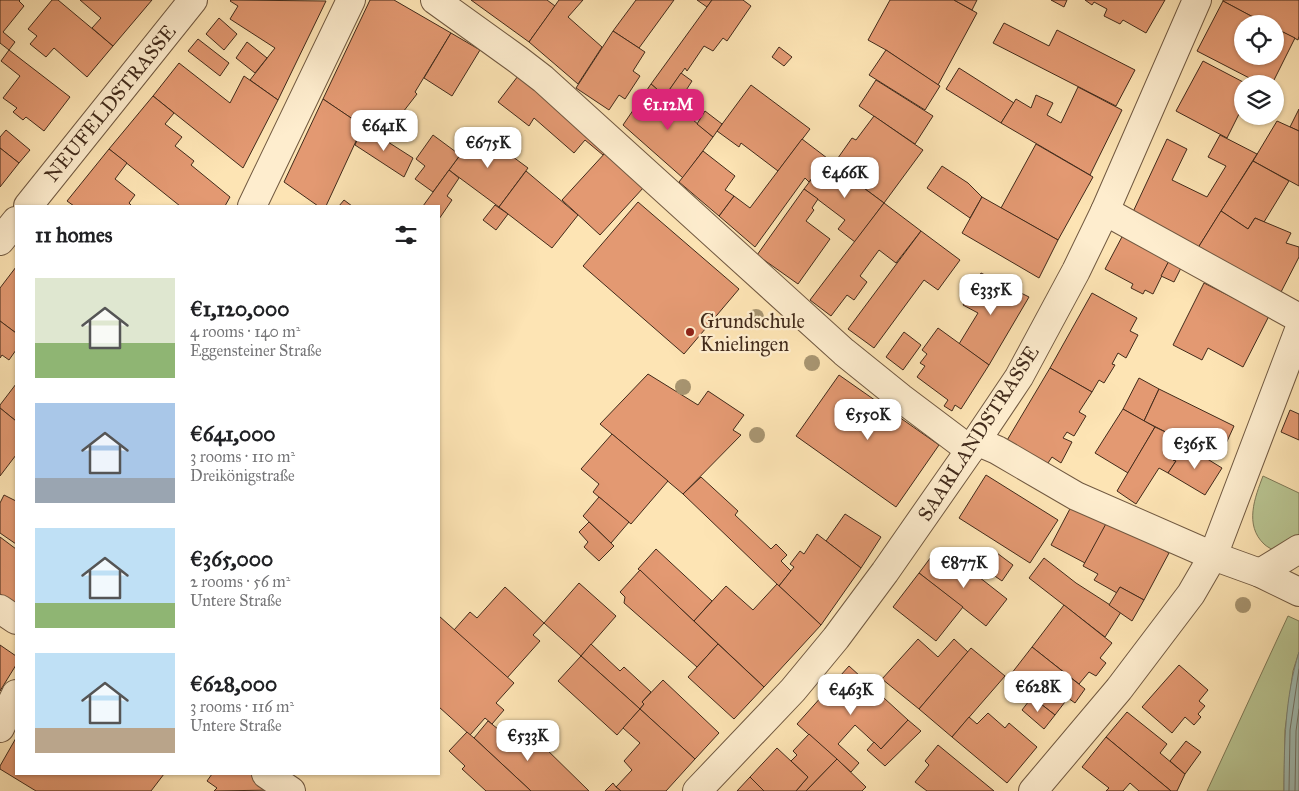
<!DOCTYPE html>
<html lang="en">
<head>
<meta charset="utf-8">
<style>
  :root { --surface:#fff; --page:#f6f6f6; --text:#202124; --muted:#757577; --accent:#db2777 }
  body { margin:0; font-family:"IM FELL Great Primer",serif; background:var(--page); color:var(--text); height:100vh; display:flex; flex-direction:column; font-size:19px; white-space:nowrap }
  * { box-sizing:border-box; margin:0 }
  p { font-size:16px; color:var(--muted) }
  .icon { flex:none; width:28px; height:28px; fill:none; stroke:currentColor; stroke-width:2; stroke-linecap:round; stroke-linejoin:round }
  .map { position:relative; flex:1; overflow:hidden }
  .details { position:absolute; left:15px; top:205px; width:425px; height:570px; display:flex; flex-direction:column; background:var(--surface); border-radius:0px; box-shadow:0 1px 4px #0004 }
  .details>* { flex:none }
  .fabs { position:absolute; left:1234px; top:15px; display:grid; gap:10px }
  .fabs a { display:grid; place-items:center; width:50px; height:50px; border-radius:50%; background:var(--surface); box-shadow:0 1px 4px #0004; font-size:25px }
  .price { position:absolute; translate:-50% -42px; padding:0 11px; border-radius:10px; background:#fff; color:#222; font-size:16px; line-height:32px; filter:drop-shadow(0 1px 2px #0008) }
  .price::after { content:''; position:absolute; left:50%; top:30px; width:15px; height:11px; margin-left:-8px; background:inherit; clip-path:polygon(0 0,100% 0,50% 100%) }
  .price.current { background:var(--accent); color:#fff }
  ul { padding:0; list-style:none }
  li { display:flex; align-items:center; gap:15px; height:125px; padding:0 20px }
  li span { display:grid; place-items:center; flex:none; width:140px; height:100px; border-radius:0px; color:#555 }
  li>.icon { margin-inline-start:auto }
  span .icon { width:60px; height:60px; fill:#fffc; stroke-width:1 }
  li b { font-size:21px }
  h2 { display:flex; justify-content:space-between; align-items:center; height:60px; padding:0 20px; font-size:21px }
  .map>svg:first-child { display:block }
  .green { fill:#b9c592; stroke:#7e7856 }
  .water { fill:#a1bdb4; stroke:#7b8377 }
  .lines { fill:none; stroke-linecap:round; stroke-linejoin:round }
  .shore { stroke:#727468; stroke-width:1 }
  .building { fill:#e39972; stroke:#422b1b }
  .minor-casing { stroke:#715941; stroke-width:30 }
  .minor { stroke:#feedce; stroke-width:28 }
  .tree { fill:#a79470 }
  .poi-dot { fill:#8f2418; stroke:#feedce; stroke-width:2 }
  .labels { text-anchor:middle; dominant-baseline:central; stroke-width:4.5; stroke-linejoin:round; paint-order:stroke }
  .street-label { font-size:20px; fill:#422b1b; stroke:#feedce }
  .poi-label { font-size:20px; fill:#422b1b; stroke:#feedce; text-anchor:start }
</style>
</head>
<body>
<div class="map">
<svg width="1299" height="791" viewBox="0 0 1299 791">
  <rect width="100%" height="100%" fill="#fde4b4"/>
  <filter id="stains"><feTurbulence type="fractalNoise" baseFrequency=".004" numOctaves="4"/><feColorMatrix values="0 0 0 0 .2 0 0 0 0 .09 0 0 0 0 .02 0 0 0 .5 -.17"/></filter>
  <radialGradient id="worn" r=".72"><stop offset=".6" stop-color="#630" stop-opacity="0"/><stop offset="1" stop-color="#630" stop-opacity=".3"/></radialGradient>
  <g class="green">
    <path d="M1263 476 1299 493V537L1278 552C1273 550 1267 547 1264 544 1244 525 1255 497 1263 476Z"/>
    <path d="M1288 616 1299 621V652L1293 671 1285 730 1284 791H1207Z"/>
  </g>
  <path class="water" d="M1299 652V791H1284C1284 744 1285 697 1299 652Z"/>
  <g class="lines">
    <g class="shore">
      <path d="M1289 791 1290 730 1299 669"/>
      <path d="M1295 791 1296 731 1299 709"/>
    </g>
  </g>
  <g class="building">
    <path d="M0 0H20L19 1 24 6 3 32 15 42 9 50 0 43Z"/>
    <path d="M52 0H58L113 46 87 77 54 48 46 57 30 44 37 36 28 29Z"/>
    <path d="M80 0H152L113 46 92 28 101 18Z"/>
    <path d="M231 0 326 1 278 100 250 80 275 48 230 19 238 6 230 1Z"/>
    <path d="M370 0H394L451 33 415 92 417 94 382 139 323 99Z"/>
    <path d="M471 0H547L555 6 529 42Z"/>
    <path d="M559 0H583L568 17 602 47 578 84 529 42Z"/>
    <path d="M636 0H674L639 48 613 31Z"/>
    <path d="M697 0H712L707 7Z"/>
    <path d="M712 0H743L751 6 727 41 723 38 713 51 704 46 687 71 685 68 665 96 651 84Z"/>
    <path d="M890 0H954L977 13 938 85 886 50 868 40Z"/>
    <path d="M954 0H977L972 10Z"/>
    <path d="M1051 0H1067L1064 7Z"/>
    <path d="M1085 0H1165L1146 33 1123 20 1120 24 1104 16 1107 9 1094 2 1092 5Z"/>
    <path d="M1223 0H1299V36L1298 40 1275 28V24H1266L1223 1Z"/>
    <path d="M1223 1 1266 24H1242V56H1275V28L1295 38 1272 84H1267L1261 80 1259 83 1197 51Z"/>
    <path d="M219 18 237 34 224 50 206 34Z"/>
    <path d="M1004 23 1049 46 1057 30 1135 70 1116 106 993 43Z"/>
    <path d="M613 31 645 52 633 71 640 76 625 99 619 95 609 110 576 88Z"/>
    <path d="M451 33 480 50 452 96 424 78Z"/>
    <path d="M198 39 229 63 220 76 188 51Z"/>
    <path d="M247 42 267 58 255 73 236 58Z"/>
    <path d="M779 47 792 57 784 66 772 57Z"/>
    <path d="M9 50 70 97 44 131 26 117 23 120 13 112 17 108 3 98 20 76 1 61Z"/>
    <path d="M886 50 940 86 925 110 869 75Z"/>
    <path d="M1203 61 1245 83 1242 84V89L1240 95 1242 96V108L1227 138 1176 111Z"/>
    <path d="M179 63 230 103 244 76 278 100 243 168 153 96Z"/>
    <path d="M959 68 1014 103 1001 123 946 89Z"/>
    <path d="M681 73 692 81 683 95 695 105 687 115 665 96Z"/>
    <path d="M518 76 551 103 606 152 603 155 585 140 574 153 534 118 529 126 498 102Z"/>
    <path d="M876 80 933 116 915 144 859 106Z"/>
    <path d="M651 84 713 137 683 178 623 125Z"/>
    <path d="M751 85 810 129 778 171 741 143 739 147 717 131Z"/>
    <path d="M1078 87 1122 110 1090 175 1001 123 1016 99 1031 108 1036 95 1053 103 1047 115 1061 123Z"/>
    <path d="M153 96 174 113 165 124 182 137 175 146 194 161 191 165 230 197 225 206H180L109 149Z"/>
    <path d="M323 99 363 126 326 206H318L284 182Z"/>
    <path d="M1299 109V131L1290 127Z"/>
    <path d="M705 111 722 124 713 137 697 124Z"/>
    <path d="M874 116 923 150 884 203 833 165 852 138 856 140Z"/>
    <path d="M1277 121 1299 131V186L1253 161Z"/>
    <path d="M363 126 413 158 404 177 355 145Z"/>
    <path d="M6 130 30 150 19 163 0 148V137Z"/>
    <path d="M478 131 528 168 499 207 449 170Z"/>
    <path d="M433 135 460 155 433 192 415 179 425 166 416 159Z"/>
    <path d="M1220 135 1257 154 1196 251 1132 214 1167 139 1187 149 1172 180 1207 197 1226 166 1208 157Z"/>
    <path d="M802 139 827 158 809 182 805 178 755 247 719 216 734 196 750 208Z"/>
    <path d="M1036 144 1093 177 1058 240 1001 208Z"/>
    <path d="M0 148 19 163 0 187Z"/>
    <path d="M109 149 127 163 115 179 135 195 129 203 132 206H74L67 201Z"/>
    <path d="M703 151 735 176 725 190 734 196 719 216 679 182Z"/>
    <path d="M606 152 644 187 600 235 562 200Z"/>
    <path d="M826 160 884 203 855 242 838 229 845 220 804 189Z"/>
    <path d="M1253 161 1289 181 1264 222 1255 218 1248 229 1221 211Z"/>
    <path d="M942 166 968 183 982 197 970 218 927 188Z"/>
    <path d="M449 170 459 178 447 196 452 200 439 219V206H423Z"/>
    <path d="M526 171 578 215 552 248 499 207Z"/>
    <path d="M804 189 818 199 812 208 814 210 806 221 830 239 798 284 757 255Z"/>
    <path d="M982 197 1058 240 1039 278 962 233Z"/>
    <path d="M344 200 352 206H339Z"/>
    <path d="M638 202 739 289 684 354 583 266Z"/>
    <path d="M884 203 921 231 896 263 879 250 860 276 867 282 854 300 847 295 831 316 810 300Z"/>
    <path d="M495 205 508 214 496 230 483 220Z"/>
    <path d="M1221 211 1248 229 1255 218 1291 233 1286 243 1299 247V257L1280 294 1196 251Z"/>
    <path d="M921 231 960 260 938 290 924 280 874 348 848 329Z"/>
    <path d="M1124 233 1171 257 1153 294 1145 290 1143 294 1131 288 1133 284 1105 269Z"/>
    <path d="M1171 257 1183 264 1174 282 1161 276Z"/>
    <path d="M16 267V333L0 321V288Z"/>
    <path d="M981 273 1029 297 989 365 959 344 978 313 963 305Z"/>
    <path d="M1204 283 1269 316 1243 367 1208 348 1202 360 1173 345Z"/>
    <path d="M1092 293 1137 318 1130 331 1138 335 1126 358 1118 353 1112 364 1115 365 1104 383 1099 380 1092 392 1050 368Z"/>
    <path d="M0 321 16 333V350L9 360 2 355 0 358Z"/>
    <path d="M938 328 989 365 961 409 955 405 952 411 944 406 948 400 917 377 925 366 920 363 927 354 922 350Z"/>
    <path d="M904 332 921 345 903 370 886 357Z"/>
    <path d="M1050 368 1092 392 1079 412 1086 416 1074 436 1067 432 1063 438 1072 442 1061 463 1052 457 1046 466 1006 442Z"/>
    <path d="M648 374 698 405 708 391 744 415 733 430 741 435 683 494 600 424Z"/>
    <path d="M839 375 939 445 896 507 796 436Z"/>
    <path d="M1139 378 1159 389 1144 421 1123 409Z"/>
    <path d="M16 384V421L0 408V405Z"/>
    <path d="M1159 389 1234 426 1219 459 1144 421Z"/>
    <path d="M0 408 16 421V455L0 476Z"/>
    <path d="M1123 409 1155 427 1128 473 1095 453Z"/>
    <path d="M1290 410 1299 414V440L1281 432Z"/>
    <path d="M1155 427 1184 441 1173 460 1176 461 1168 473 1159 468 1136 504 1117 491Z"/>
    <path d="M612 434 668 481 631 524 593 492 599 484 581 469Z"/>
    <path d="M1183 444 1222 468 1205 495 1168 473 1176 461 1173 460Z"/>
    <path d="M986 475 1058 520 1030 563 959 518Z"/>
    <path d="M701 477 738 511 735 515 771 549 776 544 787 555 781 561 791 571 779 586 683 494Z"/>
    <path d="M4 495 16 501V544L0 533V503Z"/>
    <path d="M599 497 629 522 611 543 583 516Z"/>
    <path d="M1072 505 1107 524 1085 563 1051 545Z"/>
    <path d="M845 514 881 537 861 568 826 541Z"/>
    <path d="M1108 520 1169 553 1144 600 1120 587 1117 593 1094 580 1098 574 1083 566Z"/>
    <path d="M589 522 614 546 599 561 584 547 588 542 579 532Z"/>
    <path d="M817 534 861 568 821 625 779 586 794 567 790 564 800 551 804 554Z"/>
    <path d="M0 537 16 549V605L0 594Z"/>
    <path d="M656 549 712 601 694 621 638 569Z"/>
    <path d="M934 553 964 577 970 570 1007 599 986 626 919 573Z"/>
    <path d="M997 553 1013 565 1002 581 986 570Z"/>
    <path d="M1044 558 1076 583 1121 612 1105 637 1029 578Z"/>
    <path d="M640 570 718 644 697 667 624 603 625 597 620 592Z"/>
    <path d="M919 573 963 607 936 641 893 607Z"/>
    <path d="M579 583 616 616 581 656 544 623Z"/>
    <path d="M777 584 821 625 764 687 694 621 726 586 753 610Z"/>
    <path d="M505 587 544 623 533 635 540 641 507 678 454 630 470 612 477 618Z"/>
    <path d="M1120 587 1144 600 1132 621 1109 605Z"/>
    <path d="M1064 605 1112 643 1100 658 1106 663 1096 676 1089 672 1079 684 1032 647Z"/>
    <path d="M439 616 514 683 496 703 504 710 492 724 485 718 470 735 439 707Z"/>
    <path d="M918 639 938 657 954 639 968 652 919 709 882 679Z"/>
    <path d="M591 644 620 671 624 667 651 692 642 702 644 704 640 709 581 656Z"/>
    <path d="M718 644 764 687 734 719 688 677Z"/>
    <path d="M0 645 16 656V665L0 691Z"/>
    <path d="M1032 647 1085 689 1075 703 1068 698 1055 715 1008 678Z"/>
    <path d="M971 648 1005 676 952 737 919 709Z"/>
    <path d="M581 656 640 709 617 735 558 681Z"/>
    <path d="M1179 665 1208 690 1199 701 1205 706 1198 714 1201 717 1194 725 1185 717 1172 733 1142 707Z"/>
    <path d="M849 666 908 720 881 749 855 725 838 744 859 763 851 772 797 724Z"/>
    <path d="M663 680 719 733 695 759 640 709 644 704 642 702Z"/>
    <path d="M1032 697 1055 715 1044 729 1022 710Z"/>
    <path d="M640 709 695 759 666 791H621L616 787 632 770 624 761 640 743 623 728Z"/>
    <path d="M1127 712 1167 744 1160 753 1185 774 1177 791H1171L1106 737Z"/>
    <path d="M988 713 1005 728 1009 723 1037 747 1007 783 952 737 969 717 977 724Z"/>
    <path d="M908 720 921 731 885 766 867 750 874 742 881 749Z"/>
    <path d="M488 721 513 741 539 742 589 791H531L474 738Z"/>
    <path d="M467 732 474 738 531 791H486L462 769 465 766 449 751Z"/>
    <path d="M809 734 837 759 806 791H796L808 777 791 761 797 755 793 751Z"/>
    <path d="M1106 737 1171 791H1139L1130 783 1123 791H1106L1109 788 1082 767Z"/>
    <path d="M16 738V774H164L151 791H36L0 769V766Z"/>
    <path d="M1186 741 1201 752 1185 774 1170 761Z"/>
    <path d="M938 745 994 791H927L915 782 929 765 925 761Z"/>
    <path d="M777 748 808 777 796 791H764L750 777Z"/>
    <path d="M837 759 866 787 862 791H806Z"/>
    <path d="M212 774H252L275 790 214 791 217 788 207 781Z"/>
    <path d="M750 777 764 791H737Z"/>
    <path d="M613 783 616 787 621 791H605Z"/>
  </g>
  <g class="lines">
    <defs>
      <g id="minor">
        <path d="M435 0 517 59 543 79 844 352 901 398 970 450"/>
        <path d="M28 206 193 0"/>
        <path d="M252 206 351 0"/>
        <path d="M1105 211 1299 318"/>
        <path d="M0 241 16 221"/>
        <path d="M976 441 997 450 1076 496 1213 556 1260 573 1299 592"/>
        <path d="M1260 573 1299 549"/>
        <path d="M0 609 16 620"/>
        <path d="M0 728 16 694"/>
        <path d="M266 774 291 791"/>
        <path d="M697 791 793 690 836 638 885 572 970 450 1019 377 1076 271 1105 211 1197 0"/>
        <path d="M1033 791 1119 689 1191 594 1213 556 1299 330"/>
      </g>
    </defs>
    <use href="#minor" class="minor-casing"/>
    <use href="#minor" class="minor"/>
  </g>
  <g class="tree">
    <circle cx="756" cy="317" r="8"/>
    <circle cx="812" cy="363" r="8"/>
    <circle cx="683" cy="387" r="8"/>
    <circle cx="757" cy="435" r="8"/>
    <circle cx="1243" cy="605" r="8"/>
  </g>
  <circle class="poi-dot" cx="690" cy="332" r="5"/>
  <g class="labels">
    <g class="street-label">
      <text transform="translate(110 103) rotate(-51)">NEUFELDSTRASSE</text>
      <text transform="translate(978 433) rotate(-57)">SAARLANDSTRASSE</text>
    </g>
    <g class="poi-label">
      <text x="700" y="321">Grundschule<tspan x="700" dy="23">Knielingen</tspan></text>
    </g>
  </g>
  <rect width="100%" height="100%" filter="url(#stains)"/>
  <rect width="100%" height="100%" fill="url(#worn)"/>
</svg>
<div class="fabs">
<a><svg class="icon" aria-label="locate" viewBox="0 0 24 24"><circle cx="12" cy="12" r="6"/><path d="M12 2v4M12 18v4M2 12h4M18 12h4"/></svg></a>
<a><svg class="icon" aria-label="layers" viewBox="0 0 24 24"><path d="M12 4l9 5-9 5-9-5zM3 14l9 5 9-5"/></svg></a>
</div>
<b class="price current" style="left:668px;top:131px">€1.12M</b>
<b class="price" style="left:384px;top:152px">€641K</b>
<b class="price" style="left:488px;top:169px">€675K</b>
<b class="price" style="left:845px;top:199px">€466K</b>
<b class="price" style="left:991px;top:316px">€335K</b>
<b class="price" style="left:868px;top:441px">€550K</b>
<b class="price" style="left:1195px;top:470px">€365K</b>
<b class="price" style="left:964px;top:589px">€877K</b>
<b class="price" style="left:1038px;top:713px">€628K</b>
<b class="price" style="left:851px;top:716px">€463K</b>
<b class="price" style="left:528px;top:762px">€533K</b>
<section class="details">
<h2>11 homes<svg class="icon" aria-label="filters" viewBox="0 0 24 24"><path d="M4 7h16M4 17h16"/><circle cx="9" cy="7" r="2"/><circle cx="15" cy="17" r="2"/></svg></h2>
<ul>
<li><span style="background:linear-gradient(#dfe7d0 65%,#8fb573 0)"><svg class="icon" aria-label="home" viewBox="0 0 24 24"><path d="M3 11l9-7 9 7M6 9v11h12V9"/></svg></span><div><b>€1,120,000</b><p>4 rooms · 140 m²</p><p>Eggensteiner Straße</p></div></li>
<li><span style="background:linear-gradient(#a9c7e8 75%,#9aa5b1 0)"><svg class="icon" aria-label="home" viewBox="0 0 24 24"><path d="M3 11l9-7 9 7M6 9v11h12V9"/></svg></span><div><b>€641,000</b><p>3 rooms · 110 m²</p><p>Dreikönigstraße</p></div></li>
<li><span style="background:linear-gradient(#bfe0f5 75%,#8fb573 0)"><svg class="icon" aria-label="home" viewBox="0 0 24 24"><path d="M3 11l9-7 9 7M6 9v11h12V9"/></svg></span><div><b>€365,000</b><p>2 rooms · 56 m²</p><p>Untere Straße</p></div></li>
<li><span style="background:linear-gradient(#bfe0f5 75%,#b9a48a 0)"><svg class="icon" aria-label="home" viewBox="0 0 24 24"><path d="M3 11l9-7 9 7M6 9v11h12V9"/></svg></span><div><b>€628,000</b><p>3 rooms · 116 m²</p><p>Untere Straße</p></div></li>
</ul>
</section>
</div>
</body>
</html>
